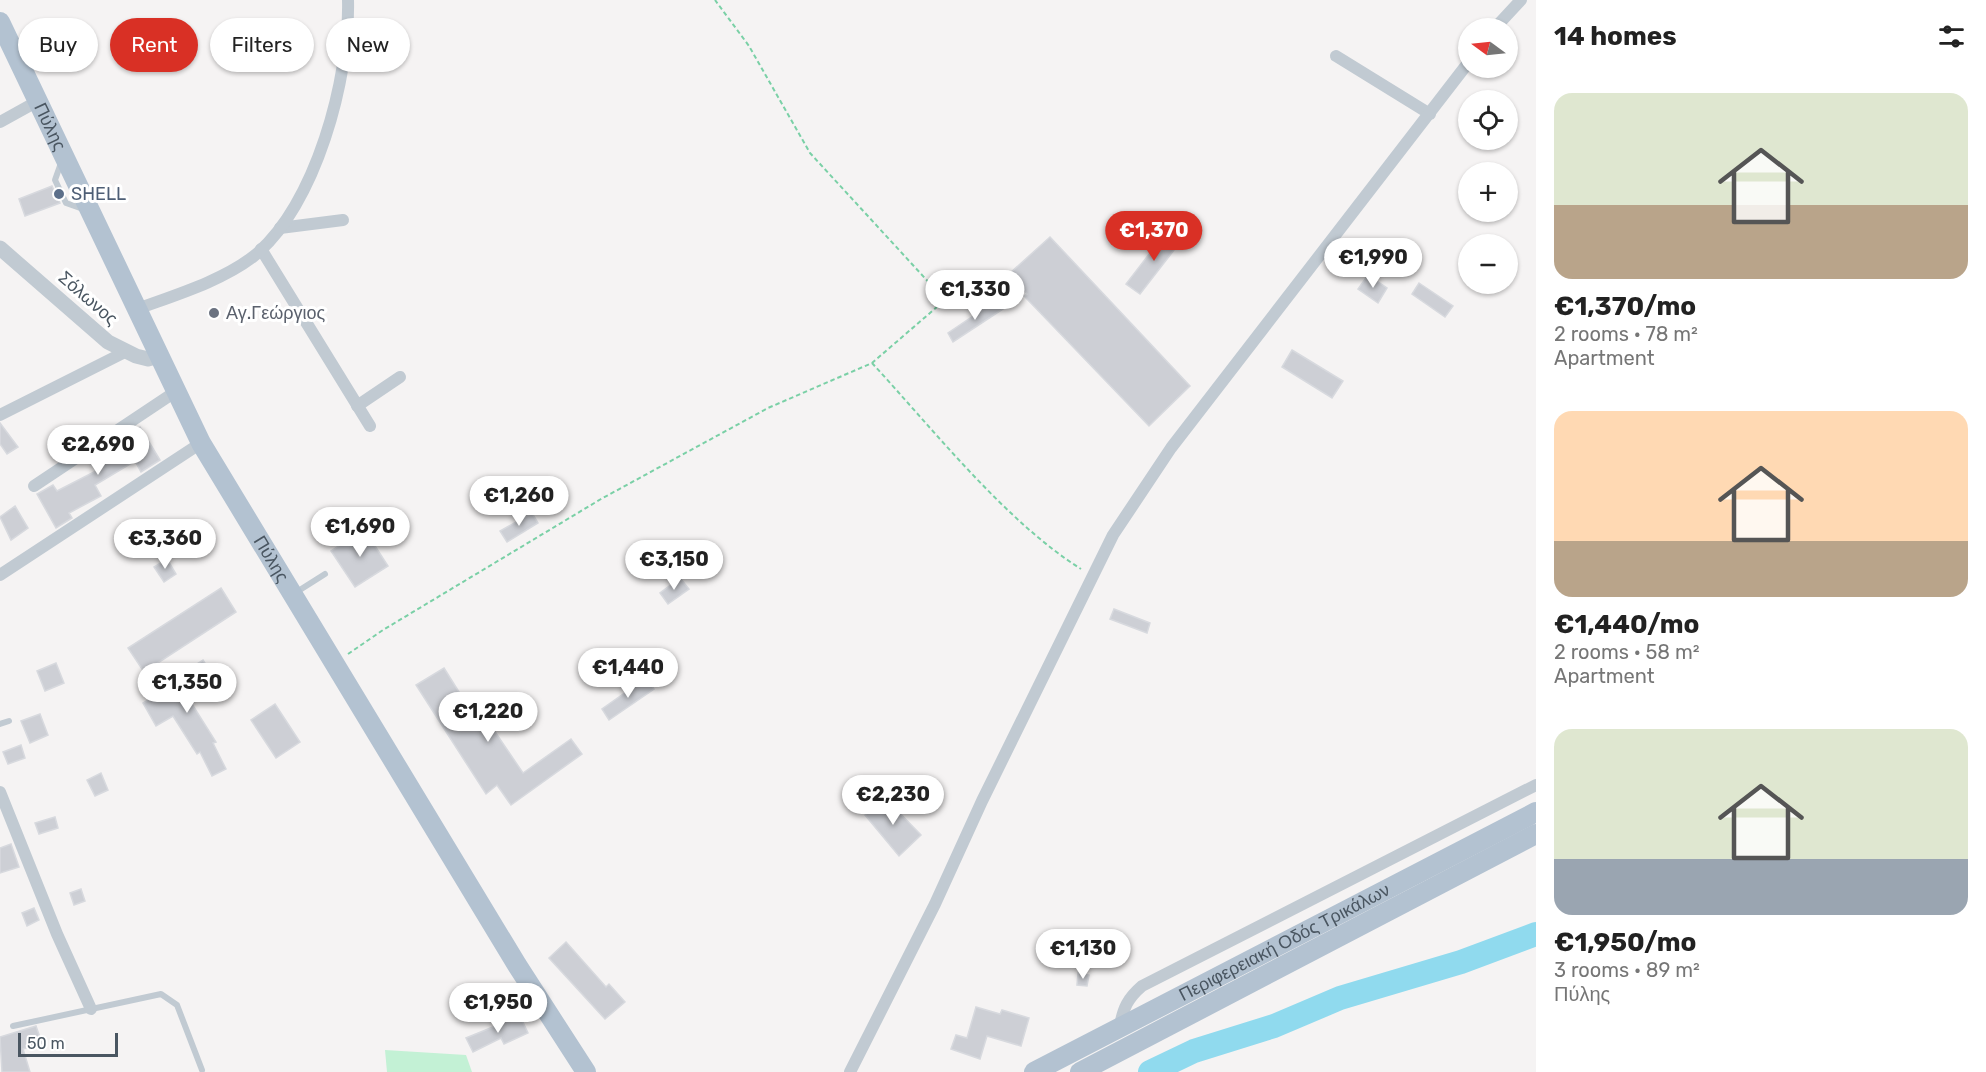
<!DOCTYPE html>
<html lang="en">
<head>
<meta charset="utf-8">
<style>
  :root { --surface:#fff; --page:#f2f2f2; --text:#222; --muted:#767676; --accent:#d93025 }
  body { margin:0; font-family:Rubik,sans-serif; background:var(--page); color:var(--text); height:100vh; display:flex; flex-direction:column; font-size:22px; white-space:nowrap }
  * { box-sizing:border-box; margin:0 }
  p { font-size:20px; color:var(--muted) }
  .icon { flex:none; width:33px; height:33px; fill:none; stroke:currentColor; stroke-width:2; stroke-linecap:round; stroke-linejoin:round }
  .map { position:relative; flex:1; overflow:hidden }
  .panel { display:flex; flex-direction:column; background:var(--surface); width:450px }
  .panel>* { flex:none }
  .banner { position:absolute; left:18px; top:18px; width:570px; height:54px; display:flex; gap:12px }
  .needle { width:39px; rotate:285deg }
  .tools { position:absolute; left:1458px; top:18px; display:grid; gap:12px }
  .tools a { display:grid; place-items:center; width:60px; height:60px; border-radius:50%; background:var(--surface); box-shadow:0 2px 4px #0004; font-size:30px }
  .scale { position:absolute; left:18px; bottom:15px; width:100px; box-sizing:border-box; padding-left:6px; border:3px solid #4a5661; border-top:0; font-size:16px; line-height:21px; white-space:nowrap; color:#4a5661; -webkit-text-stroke:4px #fff; paint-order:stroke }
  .price { position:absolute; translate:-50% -51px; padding:0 14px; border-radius:21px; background:#fff; color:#222; font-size:20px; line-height:39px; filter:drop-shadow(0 2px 3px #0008) }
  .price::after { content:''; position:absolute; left:50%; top:36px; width:18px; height:14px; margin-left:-9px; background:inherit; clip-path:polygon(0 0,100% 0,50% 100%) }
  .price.active { background:var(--accent); color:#fff }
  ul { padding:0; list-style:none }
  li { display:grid; align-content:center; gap:12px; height:318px; padding:0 18px }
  li span { display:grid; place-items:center; height:186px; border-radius:18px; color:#555 }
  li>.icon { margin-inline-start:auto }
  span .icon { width:108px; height:108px; fill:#fffc; stroke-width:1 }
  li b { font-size:26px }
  h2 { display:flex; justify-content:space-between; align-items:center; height:72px; padding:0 18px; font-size:26px }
  .pill { padding:0 21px; border-radius:27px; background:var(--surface); box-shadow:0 2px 4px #0004; font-size:21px; line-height:54px }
  .pill.active { background:var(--accent); color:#fff }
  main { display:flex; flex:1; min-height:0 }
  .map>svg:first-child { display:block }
  .green { fill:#c3f1d5 }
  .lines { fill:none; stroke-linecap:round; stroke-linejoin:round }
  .river { stroke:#90daee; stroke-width:24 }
  .building { fill:#cdcfd5; stroke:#d7d9de; stroke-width:1.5 }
  .path { stroke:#7ad0a6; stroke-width:2; stroke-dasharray:4.5 3; stroke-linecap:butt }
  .service { stroke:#c1cad2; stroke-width:6 }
  .minor { stroke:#c1cad2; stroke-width:12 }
  .tertiary { stroke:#c1cad2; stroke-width:15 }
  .primary { stroke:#b3c2d1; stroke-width:20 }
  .service-dot { fill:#5c6f8a; stroke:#fff; stroke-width:2 }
  .worship-dot { fill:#6b7280; stroke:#fff; stroke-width:2 }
  .labels { text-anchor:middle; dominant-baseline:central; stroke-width:6; stroke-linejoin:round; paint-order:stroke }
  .street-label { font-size:18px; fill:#4a5661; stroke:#fff }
  .service-label { font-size:18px; fill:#4e5e75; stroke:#fff; text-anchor:start }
  .worship-label { font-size:18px; fill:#5b616d; stroke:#fff; text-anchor:start }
</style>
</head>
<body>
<main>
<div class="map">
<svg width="1536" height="1072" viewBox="0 0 1536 1072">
  <rect width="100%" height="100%" fill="#f5f3f3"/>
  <path class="green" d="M385 1050 466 1055 472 1072H387Z"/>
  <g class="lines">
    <path class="river" d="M1150 1072 1194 1051 1274 1026 1340 998 1461 962 1536 934"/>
  </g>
  <g class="building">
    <path d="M52 186 60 203 25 216 19 199Z"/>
    <path d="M1167 231 1181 241 1140 294 1126 284Z"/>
    <path d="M1050 237 1190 386 1149 426 1024 296 1027 294 1009 274Z"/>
    <path d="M1368 275 1387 288 1378 303 1358 289Z"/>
    <path d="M1419 283 1453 306 1445 317 1412 294Z"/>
    <path d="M997 300 1003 309 953 342 948 333Z"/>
    <path d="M1292 350 1343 381 1332 398 1282 367Z"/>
    <path d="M0 423 18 447 7 454 0 444Z"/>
    <path d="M140 427 160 460 141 472 135 461 95 485 101 496 69 513 72 518 56 528 37 494 53 485 57 491 96 471 89 459Z"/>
    <path d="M15 506 28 528 11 540 0 517Z"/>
    <path d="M532 513 538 523 507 542 500 531Z"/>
    <path d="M364 529 388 566 355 587 331 551Z"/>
    <path d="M167 559 176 574 164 582 154 567Z"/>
    <path d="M680 578 689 589 668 604 660 593Z"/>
    <path d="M221 588 236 612 144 672 128 648Z"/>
    <path d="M1114 609 1150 623 1147 633 1110 619Z"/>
    <path d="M203 660 213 676 185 693 216 742 213 743 226 769 212 776 200 752 197 754 173 716 156 726 143 703 160 693 158 689Z"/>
    <path d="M56 663 64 683 45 691 37 671Z"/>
    <path d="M444 668 474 716 481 711 523 773 571 739 582 754 511 805 497 785 486 794 416 685Z"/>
    <path d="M646 678 654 689 609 720 602 709Z"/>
    <path d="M275 704 300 742 276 758 251 720Z"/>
    <path d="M40 714 48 735 30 743 21 721Z"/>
    <path d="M21 745 25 758 8 764 3 752Z"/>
    <path d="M101 773 108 790 95 796 87 780Z"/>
    <path d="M884 797 921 835 899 856 865 815Z"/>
    <path d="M55 817 58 828 39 834 35 823Z"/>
    <path d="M11 844 19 867 0 873V848Z"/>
    <path d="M81 889 85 901 74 905 70 893Z"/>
    <path d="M34 908 39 920 27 926 22 913Z"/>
    <path d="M566 942 606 987 609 984 625 1002 605 1019 549 958Z"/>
    <path d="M1078 973 1089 975 1087 986 1077 985Z"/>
    <path d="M976 1007 1000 1014 1002 1010 1029 1018 1021 1046 987 1036 980 1059 951 1049 956 1035 967 1038Z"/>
    <path d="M520 1016 528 1033 504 1044 501 1038 473 1052 466 1038Z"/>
    <path d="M36 1026 42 1043 23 1049 30 1072H2L0 1037Z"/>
  </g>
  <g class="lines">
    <g class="path">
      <path d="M872 363C932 428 1006 522 1081 569"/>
      <path d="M348 654 383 630 601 499 768 408 872 363 945 300 810 153 749 46 715 0"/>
    </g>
    <g class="service">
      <path d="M17 49 68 22"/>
      <path d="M61 163 55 180 66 203 83 209"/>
      <path d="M295 593 325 574"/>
      <path d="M0 724 9 721"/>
      <path d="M13 1026 161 994 177 1005 202 1070"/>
    </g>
    <g class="minor">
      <path d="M1495 28 1521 0"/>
      <path d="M1336 56 1430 114"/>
      <path d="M0 122 38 101"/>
      <path d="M280 228 343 220"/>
      <path d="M261 249 370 426"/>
      <path d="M137 309C175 295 222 281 254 256 316 206 350 77 348 0"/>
      <path d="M357 406 400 377"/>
      <path d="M0 415 125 352"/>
      <path d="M34 486 175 392"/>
      <path d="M0 575 201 443"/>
      <path d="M0 792 57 934 91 1009"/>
      <path d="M1120 1026C1123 1008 1128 998 1142 986L1536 785"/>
      <path d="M850 1072 935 904 982 801 1113 535 1171 448 1468 63"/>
    </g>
    <path class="tertiary" d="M0 248 108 342 136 356 148 359 159 356"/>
    <g class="primary">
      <path id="s1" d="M0 22 201 443 517 965 586 1072"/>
      <path id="s2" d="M1034 1072 1536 812"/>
      <path d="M1080 1072 1536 834"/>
    </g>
  </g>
  <circle class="service-dot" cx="59" cy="194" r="6"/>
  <circle class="worship-dot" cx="214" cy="313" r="6"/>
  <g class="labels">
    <g class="street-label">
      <text stroke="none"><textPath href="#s1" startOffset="116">Πύλης</textPath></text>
      <text transform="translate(88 298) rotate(41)">Σόλωνος</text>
      <text stroke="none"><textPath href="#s1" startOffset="602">Πύλης</textPath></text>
      <text stroke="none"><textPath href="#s2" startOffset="282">Περιφερειακή Οδός Τρικάλων</textPath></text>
    </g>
    <g class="service-label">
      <text x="71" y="194">SHELL</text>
    </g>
    <g class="worship-label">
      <text x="226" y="313">Αγ.Γεώργιος</text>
    </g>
  </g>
</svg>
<div class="tools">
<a><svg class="needle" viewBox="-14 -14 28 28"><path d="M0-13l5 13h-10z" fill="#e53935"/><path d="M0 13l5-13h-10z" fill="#767676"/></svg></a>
<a><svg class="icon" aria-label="locate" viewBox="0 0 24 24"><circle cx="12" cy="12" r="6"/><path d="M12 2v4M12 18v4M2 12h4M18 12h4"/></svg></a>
<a>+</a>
<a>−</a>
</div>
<div class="scale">50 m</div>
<b class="price active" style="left:1154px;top:262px">€1,370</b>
<b class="price" style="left:1373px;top:289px">€1,990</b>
<b class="price" style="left:975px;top:321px">€1,330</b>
<b class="price" style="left:98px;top:476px">€2,690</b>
<b class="price" style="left:519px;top:527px">€1,260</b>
<b class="price" style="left:360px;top:558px">€1,690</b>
<b class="price" style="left:165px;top:570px">€3,360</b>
<b class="price" style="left:674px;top:591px">€3,150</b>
<b class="price" style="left:628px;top:699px">€1,440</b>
<b class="price" style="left:187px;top:714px">€1,350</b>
<b class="price" style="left:488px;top:743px">€1,220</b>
<b class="price" style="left:893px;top:826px">€2,230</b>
<b class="price" style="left:1083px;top:980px">€1,130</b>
<b class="price" style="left:498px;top:1034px">€1,950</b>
<div class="banner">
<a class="pill">Buy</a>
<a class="pill active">Rent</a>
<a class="pill">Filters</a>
<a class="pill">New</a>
</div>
</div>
<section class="panel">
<h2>14 homes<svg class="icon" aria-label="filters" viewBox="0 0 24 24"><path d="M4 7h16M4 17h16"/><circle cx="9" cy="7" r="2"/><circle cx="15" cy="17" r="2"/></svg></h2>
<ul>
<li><span style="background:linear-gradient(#dfe7d0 60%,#b9a48a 0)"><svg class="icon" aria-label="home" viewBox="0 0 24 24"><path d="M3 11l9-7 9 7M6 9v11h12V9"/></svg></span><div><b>€1,370/mo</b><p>2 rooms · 78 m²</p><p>Apartment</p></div></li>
<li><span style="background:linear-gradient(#ffd9b3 70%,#b9a48a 0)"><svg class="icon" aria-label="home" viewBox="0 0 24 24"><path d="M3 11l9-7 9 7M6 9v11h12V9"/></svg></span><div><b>€1,440/mo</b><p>2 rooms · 58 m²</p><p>Apartment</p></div></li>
<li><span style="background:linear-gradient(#dfe7d0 70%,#9aa5b1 0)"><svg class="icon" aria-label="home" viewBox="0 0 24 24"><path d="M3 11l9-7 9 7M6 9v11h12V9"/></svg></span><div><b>€1,950/mo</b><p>3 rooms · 89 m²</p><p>Πύλης</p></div></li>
</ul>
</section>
</main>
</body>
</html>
